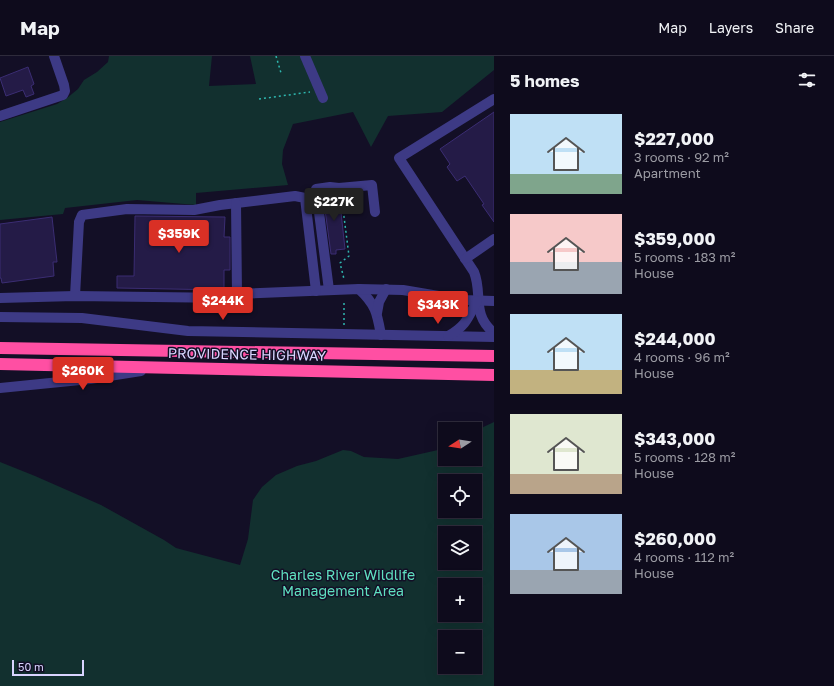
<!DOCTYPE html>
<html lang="en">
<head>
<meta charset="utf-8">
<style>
  :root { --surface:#0e0b1c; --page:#1c1929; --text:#f1f3f6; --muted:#9b9ba3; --line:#2e2b3b; --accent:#d93025 }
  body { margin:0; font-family:"Golos Text",sans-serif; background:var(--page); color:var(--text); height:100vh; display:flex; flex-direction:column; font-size:15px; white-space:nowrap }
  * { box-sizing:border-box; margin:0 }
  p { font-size:13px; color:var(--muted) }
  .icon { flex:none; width:22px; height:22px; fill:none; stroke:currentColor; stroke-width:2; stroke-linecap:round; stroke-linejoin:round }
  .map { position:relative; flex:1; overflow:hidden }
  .panel { display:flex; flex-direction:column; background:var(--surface); width:340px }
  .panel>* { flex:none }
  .needle { width:26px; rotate:258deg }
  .fabs { position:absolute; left:438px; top:366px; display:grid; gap:8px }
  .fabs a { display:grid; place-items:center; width:44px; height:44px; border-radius:0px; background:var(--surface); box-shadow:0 4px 16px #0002,0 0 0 1px var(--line); font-size:20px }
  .scale { position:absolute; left:12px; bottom:10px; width:72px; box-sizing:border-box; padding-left:4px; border:2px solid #d9d4ff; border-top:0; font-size:11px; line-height:14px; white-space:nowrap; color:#d9d4ff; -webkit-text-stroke:3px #130f26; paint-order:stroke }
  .price { position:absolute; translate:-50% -34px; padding:0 9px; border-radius:4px; background:var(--accent); color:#fff; font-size:13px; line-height:26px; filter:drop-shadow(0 1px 2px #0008) }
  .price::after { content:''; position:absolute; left:50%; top:24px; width:12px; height:9px; margin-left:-6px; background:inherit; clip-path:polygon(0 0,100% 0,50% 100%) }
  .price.on { background:#222; color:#fff }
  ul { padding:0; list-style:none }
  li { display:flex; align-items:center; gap:12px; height:100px; padding:0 16px }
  li span { display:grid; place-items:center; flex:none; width:112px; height:80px; border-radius:0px; color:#555 }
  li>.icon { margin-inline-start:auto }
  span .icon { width:48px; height:48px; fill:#fffc; stroke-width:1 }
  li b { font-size:17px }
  h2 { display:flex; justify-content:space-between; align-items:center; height:48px; padding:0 16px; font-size:17px }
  header { display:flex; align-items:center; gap:24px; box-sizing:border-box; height:56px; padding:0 20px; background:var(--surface); border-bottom:1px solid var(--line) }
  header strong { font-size:19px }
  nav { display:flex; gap:22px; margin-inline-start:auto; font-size:14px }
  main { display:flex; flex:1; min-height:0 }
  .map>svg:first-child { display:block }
  .green { fill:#12302f; fill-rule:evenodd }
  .building { fill:#241b47; stroke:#3b2d73 }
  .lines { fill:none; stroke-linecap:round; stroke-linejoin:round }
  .path { stroke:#2fb8b0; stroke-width:1.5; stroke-dasharray:2 3; stroke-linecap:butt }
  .minor { stroke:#3d3a85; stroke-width:10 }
  .highway { stroke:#ff4fa3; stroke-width:12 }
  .labels { text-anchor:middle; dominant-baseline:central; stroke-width:3; stroke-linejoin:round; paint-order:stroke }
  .street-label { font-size:14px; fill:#d9d4ff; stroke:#130f26 }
  .park-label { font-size:14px; fill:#5fe0c0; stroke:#130f26 }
</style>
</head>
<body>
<header>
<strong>Map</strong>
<nav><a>Map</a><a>Layers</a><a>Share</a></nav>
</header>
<main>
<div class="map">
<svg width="494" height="630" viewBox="0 0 494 630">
  <rect width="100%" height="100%" fill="#130f26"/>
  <g class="green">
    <path d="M109 0H212L209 30 256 28 250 0H494V14L442 56 388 60 371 91 353 56 293 68 283 94 282 108 288 129 196 137V149L137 144 65 152 63 158 0 164V66L57 48 67 42 78 33 84 24 97 16 108 6Z"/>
    <path d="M494 366V630H0V406L35 420 101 449 164 484 176 492 240 509 248 483 253 444 262 431 276 419 297 410 316 405 343 394 351 395 364 401 398 403 438 394 445 390V403H475V375ZM445 425H475V455H445ZM445 477H475V507H445ZM445 529H475V559H445ZM445 581H475V611H445Z"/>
  </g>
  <g class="building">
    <path d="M28 11 34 28 31 30 34 38 26 41 23 34 6 40 0 22Z"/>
    <path d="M494 56V166L482 149 484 148 465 120 457 125 447 111 450 108 440 93Z"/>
    <path d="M332 138H339L345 193 336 194V198H331L323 139Z"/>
    <path d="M135 160 225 161 224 181H230V214H224V234L117 232V220H134Z"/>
    <path d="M52 161 57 206H53L54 220 2 227 1 222H0V168Z"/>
  </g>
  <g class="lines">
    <g class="path">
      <path d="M276 0 281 17"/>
      <path d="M259 43 310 36"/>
      <path d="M342 145 349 200 340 207 344 223"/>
      <path d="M344 269V244"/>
    </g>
    <g class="minor">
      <path d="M305 0 323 42"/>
      <path d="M494 43 399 102 474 216C483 238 471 258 494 277"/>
      <path d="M0 60 63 39 65 35 64 29 54 0"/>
      <path d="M465 203 494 183"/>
      <path d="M359 233C376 249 377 257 381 279"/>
      <path d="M329 234 316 133 330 131 339 132 372 129 375 156"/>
      <path d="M237 238 359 233 403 234 462 244 494 245"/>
      <path d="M75 240 79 166 82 159 127 153 194 154 220 149 295 140 305 142 316 235"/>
      <path d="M0 242 75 240 232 242 237 238 236 147"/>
      <path d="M377 257 379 246 386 233"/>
      <path d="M0 261 82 262 188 275 494 281"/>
      <path d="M448 280C466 270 468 262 477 245"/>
      <path d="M0 332 90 323 141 315"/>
    </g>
    <g class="highway">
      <path d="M0 292 494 300"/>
      <path d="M0 308 494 319"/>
    </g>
  </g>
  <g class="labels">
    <g class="street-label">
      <text transform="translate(247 298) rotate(1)">PROVIDENCE HIGHWAY</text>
    </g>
    <g class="park-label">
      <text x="343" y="518">Charles River Wildlife<tspan x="343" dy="16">Management Area</tspan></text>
    </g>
  </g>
</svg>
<div class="fabs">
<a><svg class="needle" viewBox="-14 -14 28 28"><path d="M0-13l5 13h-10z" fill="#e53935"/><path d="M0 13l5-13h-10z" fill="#9b9ba3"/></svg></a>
<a><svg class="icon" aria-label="locate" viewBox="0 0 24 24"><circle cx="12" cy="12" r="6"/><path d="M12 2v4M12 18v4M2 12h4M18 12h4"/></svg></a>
<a><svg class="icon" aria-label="layers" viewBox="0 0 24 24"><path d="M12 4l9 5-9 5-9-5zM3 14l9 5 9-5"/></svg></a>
<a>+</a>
<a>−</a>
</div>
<div class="scale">50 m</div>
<b class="price on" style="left:334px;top:166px">$227K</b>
<b class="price" style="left:179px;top:198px">$359K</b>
<b class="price" style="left:223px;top:265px">$244K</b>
<b class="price" style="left:438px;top:269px">$343K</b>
<b class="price" style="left:83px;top:335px">$260K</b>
</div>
<section class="panel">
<h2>5 homes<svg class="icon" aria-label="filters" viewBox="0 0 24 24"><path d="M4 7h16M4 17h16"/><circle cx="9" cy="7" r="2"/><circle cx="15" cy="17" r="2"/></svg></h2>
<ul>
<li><span style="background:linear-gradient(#bfe0f5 75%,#7fa58c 0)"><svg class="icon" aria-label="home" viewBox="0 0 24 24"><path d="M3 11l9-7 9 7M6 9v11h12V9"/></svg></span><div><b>$227,000</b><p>3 rooms · 92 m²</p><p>Apartment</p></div></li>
<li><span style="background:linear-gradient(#f6c9c9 60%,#9aa5b1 0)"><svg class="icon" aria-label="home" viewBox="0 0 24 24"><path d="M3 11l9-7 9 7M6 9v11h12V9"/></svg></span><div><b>$359,000</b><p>5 rooms · 183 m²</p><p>House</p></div></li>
<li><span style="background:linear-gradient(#bfe0f5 70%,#c2b280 0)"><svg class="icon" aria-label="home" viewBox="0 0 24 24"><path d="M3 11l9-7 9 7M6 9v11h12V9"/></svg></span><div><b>$244,000</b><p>4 rooms · 96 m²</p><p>House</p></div></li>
<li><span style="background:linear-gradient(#dfe7d0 75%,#b9a48a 0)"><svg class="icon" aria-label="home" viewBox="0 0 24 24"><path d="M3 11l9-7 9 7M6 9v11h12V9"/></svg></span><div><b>$343,000</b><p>5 rooms · 128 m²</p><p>House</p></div></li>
<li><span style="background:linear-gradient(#a9c7e8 70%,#9aa5b1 0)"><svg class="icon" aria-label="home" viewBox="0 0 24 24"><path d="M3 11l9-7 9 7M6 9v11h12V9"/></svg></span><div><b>$260,000</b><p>4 rooms · 112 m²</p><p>House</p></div></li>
</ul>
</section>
</main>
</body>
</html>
